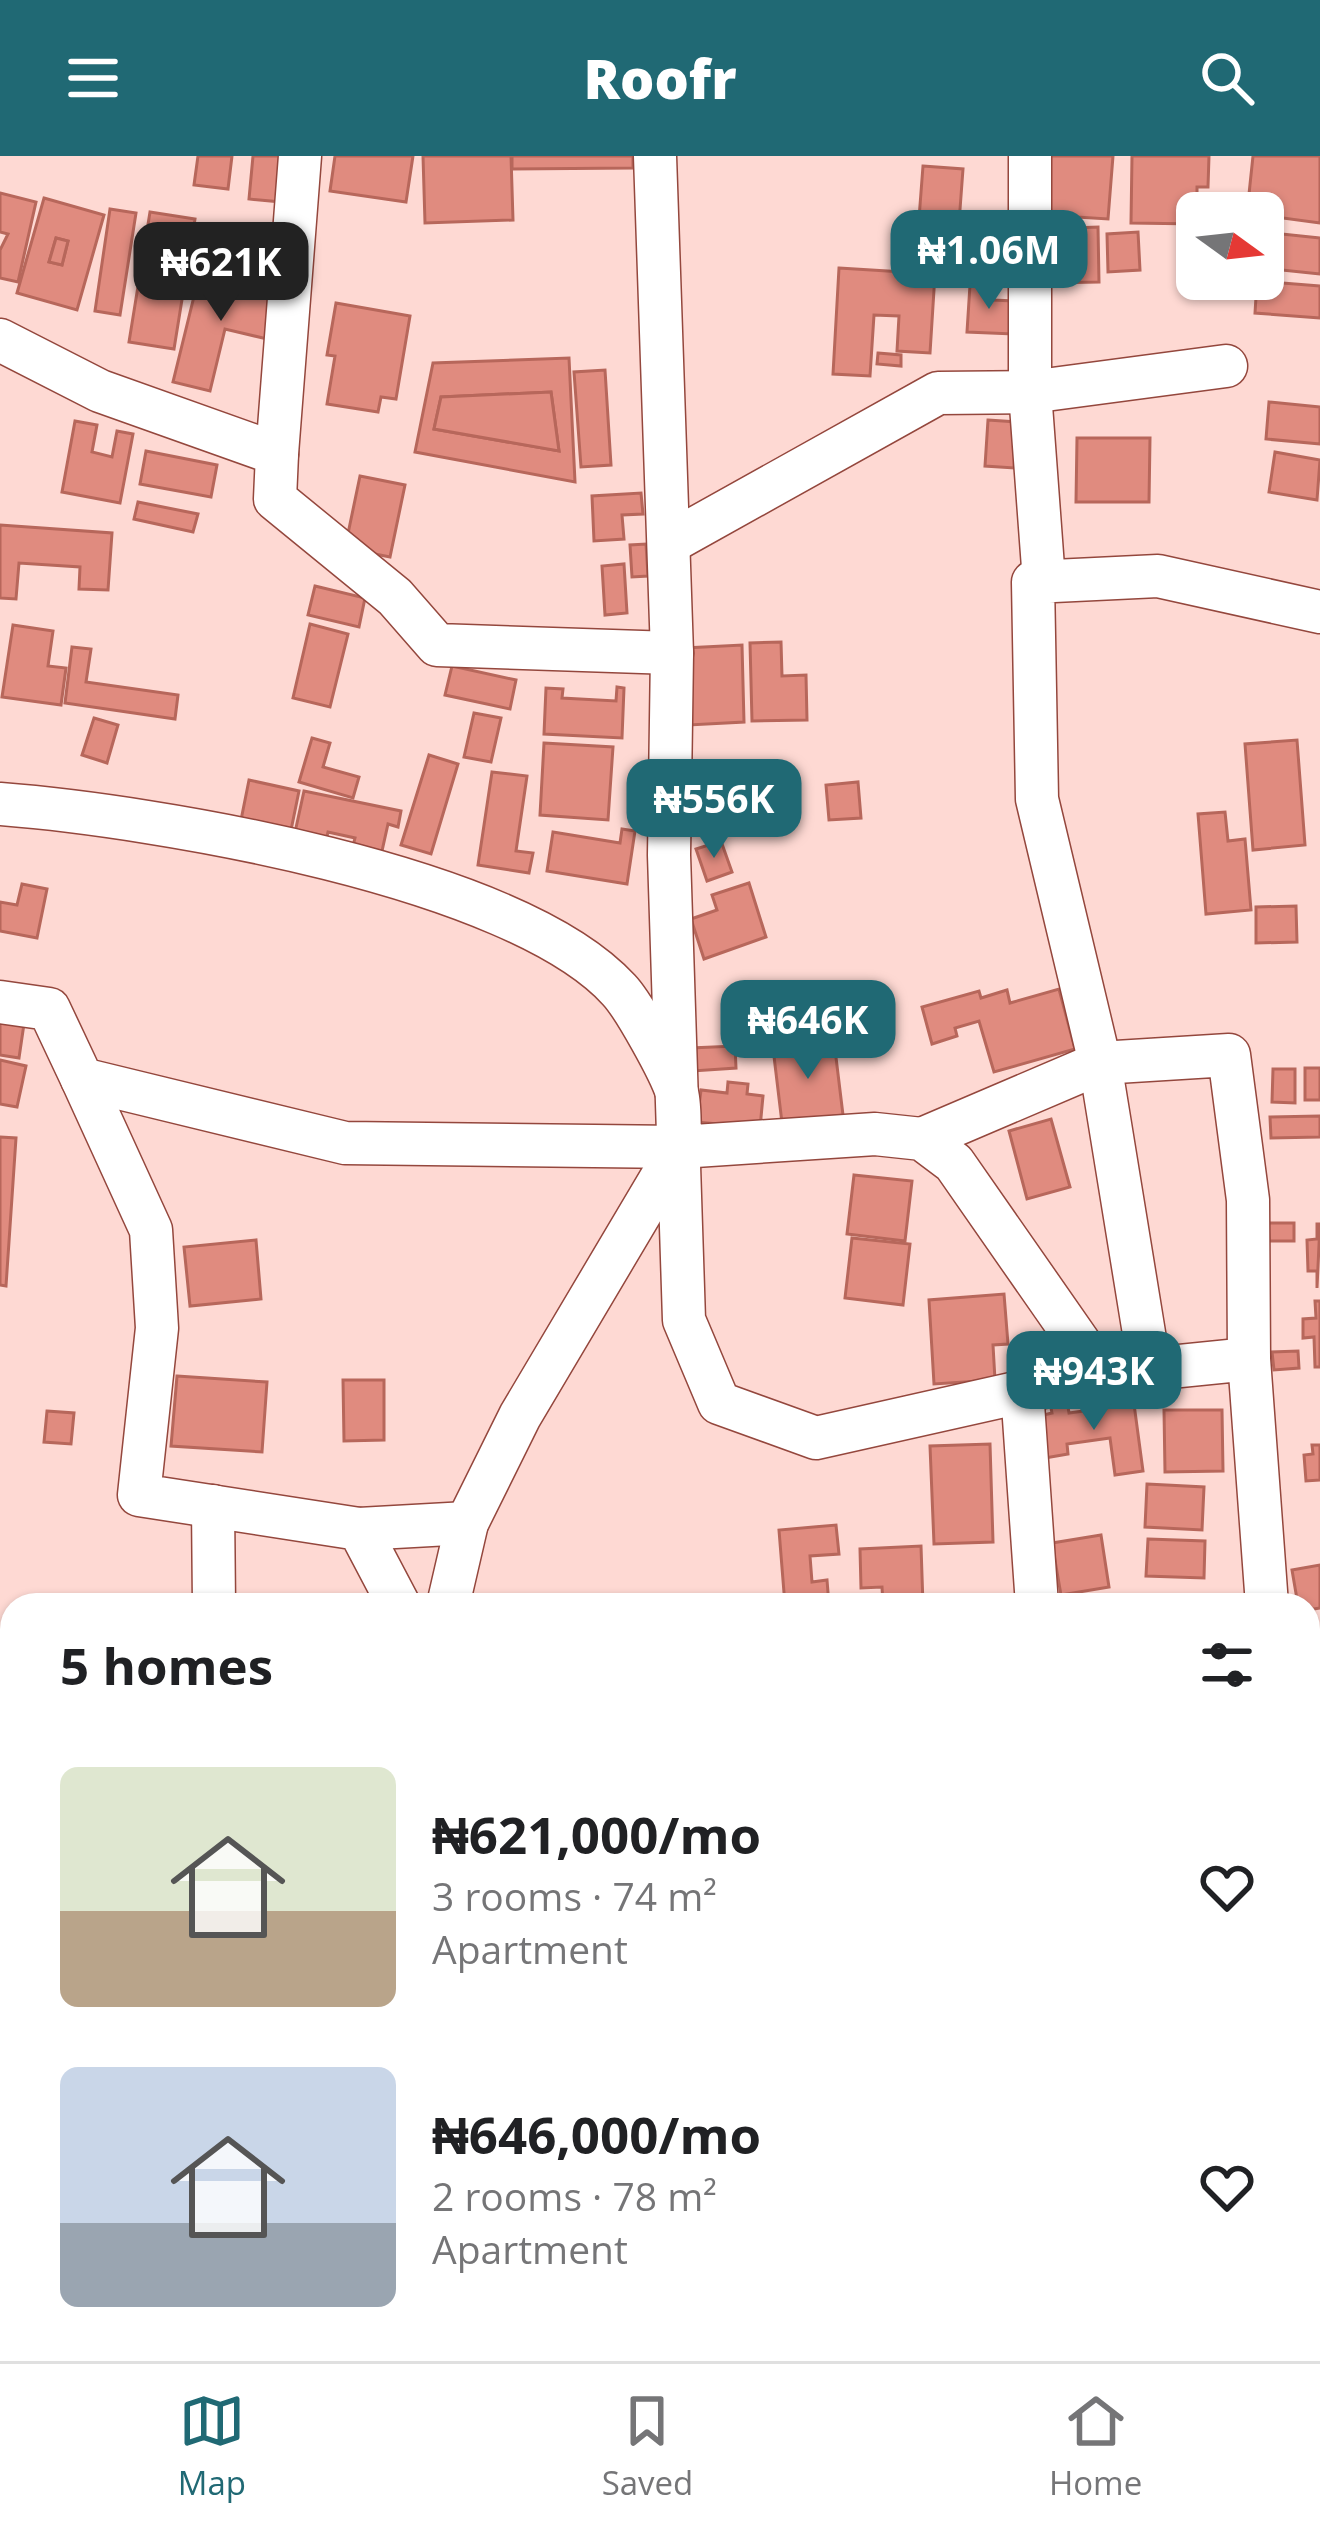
<!DOCTYPE html>
<html lang="en">
<head>
<meta charset="utf-8">
<style>
  :root { --surface:#fff; --page:#f2f2f2; --text:#202124; --muted:#757577; --line:#e0e0e0; --accent:#206974 }
  body { margin:0; font-family:"Open Sans",sans-serif; background:var(--page); color:var(--text); height:100vh; display:flex; flex-direction:column; font-size:45px; white-space:nowrap }
  * { box-sizing:border-box; margin:0 }
  p { font-size:39px; color:var(--muted) }
  .icon { flex:none; width:66px; height:66px; fill:none; stroke:currentColor; stroke-width:2; stroke-linecap:round; stroke-linejoin:round }
  .map { position:relative; flex:1; overflow:hidden }
  .details { position:absolute; left:0px; top:1437px; width:1320px; height:768px; display:flex; flex-direction:column; background:var(--surface); border-radius:36px 36px 0 0; box-shadow:0 3px 9px #0004 }
  .details>* { flex:none }
  .needle { width:78px; rotate:105deg }
  .fabs { position:absolute; left:1176px; top:36px; display:grid; gap:24px }
  .fabs a { display:grid; place-items:center; width:108px; height:108px; border-radius:18px; background:var(--surface); box-shadow:0 3px 9px #0004; font-size:60px }
  .price { position:absolute; translate:-50% -102px; padding:0 27px; border-radius:24px; background:var(--accent); color:#fff; font-size:39px; line-height:78px; filter:drop-shadow(0 3px 6px #0008) }
  .price::after { content:''; position:absolute; left:50%; top:72px; width:36px; height:27px; margin-left:-18px; background:inherit; clip-path:polygon(0 0,100% 0,50% 100%) }
  .price.selected { background:#222; color:#fff }
  ul { padding:0; list-style:none }
  li { display:flex; align-items:center; gap:36px; height:300px; padding:0 60px }
  li span { display:grid; place-items:center; flex:none; width:336px; height:240px; border-radius:18px; color:#555 }
  li>.icon { margin-inline-start:auto }
  span .icon { width:144px; height:144px; fill:#fffc; stroke-width:1 }
  li b { font-size:51px }
  h2 { display:flex; justify-content:space-between; align-items:center; height:144px; padding:0 60px; font-size:51px }
  header { display:flex; justify-content:space-between; align-items:center; height:156px; padding:0 60px; background:var(--accent); color:#fff; font-size:54px; font-weight:800 }
  .menu { display:flex; justify-content:space-around; align-items:center; height:168px; border-top:3px solid var(--line); background:var(--surface); font-size:33px; color:var(--muted) }
  .menu a { display:grid; justify-items:center; gap:6px }
  .menu .selected { color:var(--accent) }
  .map>svg:first-child { display:block }
  .building { fill:#e08b7f; stroke:#b7675b; stroke-width:3; fill-rule:evenodd }
  .lines { fill:none; stroke-linecap:round; stroke-linejoin:round }
  .minor-casing { stroke:#94473d; stroke-width:45 }
  .minor { stroke:#fff; stroke-width:42 }
</style>
</head>
<body>
<header><svg class="icon" aria-label="menu" viewBox="0 0 24 24"><path d="M4 6h16M4 12h16M4 18h16"/></svg>Roofr<svg class="icon" aria-label="search" viewBox="0 0 24 24"><circle cx="10" cy="10" r="6"/><path d="M15 15l6 6"/></svg></header>
<div class="map">
<svg width="1320" height="2205" viewBox="0 0 1320 2205">
  <rect width="100%" height="100%" fill="#fed9d3"/>
  <g class="building">
    <path d="M198 0H232L228 33 194 29Z"/>
    <path d="M253 0H286L282 46 249 43Z"/>
    <path d="M335 0H413L406 46 330 35Z"/>
    <path d="M423 0H511L513 64 425 67Z"/>
    <path d="M512 0H633V12L512 13Z"/>
    <path d="M1049 0H1113L1108 63 1045 59Z"/>
    <path d="M1132 0H1209L1208 31H1197V68L1131 67Z"/>
    <path d="M1253 0H1320V67L1247 57Z"/>
    <path d="M923 10 963 13 959 67 973 69 969 107 916 102Z"/>
    <path d="M0 37 36 46 18 126 0 122V94L8 78 0 76Z"/>
    <path d="M44 42 104 59 77 154 17 137ZM56 82 68 85 62 109 49 106Z"/>
    <path d="M110 53 136 57 120 159 95 155Z"/>
    <path d="M150 56 195 63 174 193 129 186Z"/>
    <path d="M1098 71 1099 126 1045 127 1043 73Z"/>
    <path d="M1138 76 1140 114 1108 116 1107 78Z"/>
    <path d="M1263 76 1320 82V118L1263 112Z"/>
    <path d="M56 82 68 85 62 109 49 106Z"/>
    <path d="M839 112 935 118 930 197 897 195 899 160 874 159 870 220 833 218Z"/>
    <path d="M200 116 279 135 267 183 225 173 210 235 173 226Z"/>
    <path d="M1257 125 1320 130V162L1255 157Z"/>
    <path d="M970 129 994 130 993 144 1014 145 1013 178 967 176Z"/>
    <path d="M336 147 410 160 396 243 381 241 378 256 327 248 335 200 327 199Z"/>
    <path d="M878 197 901 199V210L877 208Z"/>
    <path d="M569 202 575 326 415 296 433 207ZM551 236 559 295 434 273 441 241Z"/>
    <path d="M605 214 611 309 581 311 574 216Z"/>
    <path d="M551 236 559 295 434 273 441 241Z"/>
    <path d="M1269 246 1320 251V288L1266 283Z"/>
    <path d="M988 264 1017 266 1014 312 985 310Z"/>
    <path d="M75 265 97 269 92 296 112 301 117 275 133 278 120 347 62 336Z"/>
    <path d="M1077 282H1150L1149 346H1076Z"/>
    <path d="M146 295 217 309 211 341 140 328Z"/>
    <path d="M1275 296 1320 304 1317 344 1269 336Z"/>
    <path d="M360 320 405 329 390 401 345 392Z"/>
    <path d="M641 337 643 358 622 359 624 383 594 385 592 340Z"/>
    <path d="M138 346 198 358 193 376 134 363Z"/>
    <path d="M0 369 112 377 108 434 79 433 80 411 19 407 16 443 0 442Z"/>
    <path d="M646 388 648 420 632 421 630 389Z"/>
    <path d="M624 408 627 457 605 459 602 410Z"/>
    <path d="M315 430 365 442 359 471 308 459Z"/>
    <path d="M310 468 348 478 330 551 293 542Z"/>
    <path d="M13 469 53 475 48 510 66 512 61 549 2 541Z"/>
    <path d="M781 486 782 520 806 519 807 564 752 565 750 487Z"/>
    <path d="M742 489 744 566 689 569 685 492Z"/>
    <path d="M72 491 91 493 86 526 178 539 175 563 65 547Z"/>
    <path d="M452 510 516 524 510 553 445 539Z"/>
    <path d="M617 531 624 532 622 582 544 578 546 532 563 533 562 542 616 545Z"/>
    <path d="M474 557 501 562 491 606 464 601Z"/>
    <path d="M94 562 118 569 107 607 82 599Z"/>
    <path d="M312 582 330 587 323 611 359 621 353 642 299 626Z"/>
    <path d="M1297 584 1305 689 1253 694 1245 588Z"/>
    <path d="M544 587 613 591 608 664 540 659Z"/>
    <path d="M429 599 458 608 431 698 401 689Z"/>
    <path d="M492 616 527 620 516 695 533 697 529 717 478 709Z"/>
    <path d="M249 624 299 635 289 684 239 674Z"/>
    <path d="M858 626 861 662 829 664 826 629Z"/>
    <path d="M304 635 401 655 398 671 388 668 380 704 351 698 355 682 328 676 325 688 294 681Z"/>
    <path d="M1225 656 1228 685 1245 683 1251 754 1206 758 1198 658Z"/>
    <path d="M622 673 635 675 627 728 547 715 553 676 620 687Z"/>
    <path d="M721 685 732 716 707 725 696 693Z"/>
    <path d="M749 727 766 781 704 803 691 763 717 754 712 739Z"/>
    <path d="M22 728 47 733 37 782 0 775V746L17 749Z"/>
    <path d="M1296 750 1297 786 1256 787V751Z"/>
    <path d="M1059 833 1075 893 994 916 979 865 955 872 957 880 932 888 922 851 979 835 981 842 1007 834 1010 847Z"/>
    <path d="M781 852 782 861 805 859 807 880 727 886 725 856Z"/>
    <path d="M0 858 25 861 19 902 0 899Z"/>
    <path d="M834 885 843 959 782 967 773 892Z"/>
    <path d="M735 890 736 912 693 915 691 892Z"/>
    <path d="M0 904 26 910 17 951 0 948Z"/>
    <rect x="1305" y="912" width="15" height="32"/>
    <path d="M1273 913H1295V947L1272 946Z"/>
    <path d="M728 926 748 928 747 938 763 940 760 972 697 966 701 934 727 937Z"/>
    <path d="M1320 960V981L1271 982 1270 961Z"/>
    <path d="M1051 963 1070 1031 1027 1043 1009 975Z"/>
    <path d="M0 981 16 982 6 1130 0 1129Z"/>
    <path d="M854 1019 912 1025 905 1085 847 1078Z"/>
    <path d="M1268 1067H1294V1085H1269Z"/>
    <path d="M1317 1068H1320L1317 1132V1115H1308L1307 1084 1317 1083Z"/>
    <path d="M852 1082 910 1088 903 1149 845 1142Z"/>
    <path d="M256 1084 261 1143 190 1150 184 1091Z"/>
    <path d="M1004 1138 1008 1188 993 1189 995 1224 934 1228 929 1144Z"/>
    <path d="M1315 1145H1320V1211H1315L1314 1181 1303 1182V1163L1316 1162Z"/>
    <path d="M1298 1195 1299 1212 1274 1214 1272 1196Z"/>
    <path d="M177 1220 267 1226 262 1296 171 1290Z"/>
    <path d="M343 1224H384V1284L344 1285Z"/>
    <path d="M1067 1245 1069 1257 1134 1248 1143 1315 1115 1319 1110 1282 1067 1288 1068 1298 1045 1302 1039 1260 1052 1257 1050 1247Z"/>
    <path d="M1164 1254H1222L1223 1315 1165 1316Z"/>
    <path d="M47 1255 74 1257 71 1288 44 1286Z"/>
    <path d="M990 1288 993 1386 934 1388 930 1290Z"/>
    <path d="M1312 1289H1320V1324L1306 1325 1304 1299 1313 1298Z"/>
    <path d="M1147 1328 1204 1331 1202 1374 1145 1371Z"/>
    <path d="M836 1369 839 1398 810 1400 812 1426 827 1424 829 1449H785L779 1374Z"/>
    <path d="M1101 1379 1109 1431 1061 1439 1052 1387Z"/>
    <path d="M1148 1383 1205 1385 1204 1422 1146 1420Z"/>
    <path d="M921 1390 923 1449H883L882 1431 861 1432 860 1393Z"/>
    <path d="M1320 1409V1452L1308 1454V1449H1298L1292 1414Z"/>
    <path d="M0 1746 12 1748V1800L4 1798 1 1814 12 1816V1844L0 1841Z"/>
    <path d="M0 1856 12 1858V1915L0 1913Z"/>
    <path d="M7 1973H12V2026L5 2025Z"/>
    <rect x="1308" y="2006" width="12" height="83"/>
    <path d="M1308 2106 1320 2107V2155L1308 2154Z"/>
    <path d="M3 2136 12 2137V2193H82L81 2202 0 2195Z"/>
    <path d="M157 2193H193L192 2205H156Z"/>
    <path d="M197 2193H244V2200L197 2196Z"/>
    <path d="M473 2193H511L510 2205 472 2202Z"/>
    <rect x="530" y="2193" width="38" height="12"/>
    <path d="M919 2193H1001L1000 2205H919Z"/>
  </g>
  <g class="lines">
    <defs>
      <g id="minor">
        <path d="M655 0 672 497 669 699 684 1164 719 1247 816 1282 1101 1218"/>
        <path d="M1030 0V236L1044 425"/>
        <path d="M0 184 100 235 277 298 275 343 395 441 437 489 672 497"/>
        <path d="M277 298 300 0"/>
        <path d="M669 387 938 237 1030 236 1226 210"/>
        <path d="M0 648C154 660 514 719 619 834 634 850 670 915 677 937 681 952 679 974 680 991L875 978 922 983 954 1007 1101 1218 1249 1203 1267 1449"/>
        <path d="M0 846 49 853 82 923 345 987 680 991"/>
        <path d="M82 923 151 1074 157 1172 139 1339 359 1373 399 1449"/>
        <path d="M922 983 1100 907 1229 899 1248 1044 1249 1203"/>
        <path d="M1150 1214 1100 907 1037 643 1033 426 1158 420 1320 456"/>
        <path d="M1022 1234 1037 1449"/>
        <path d="M213 1350 214 1449"/>
        <path d="M359 1373 467 1367"/>
        <path d="M448 1449 467 1367 520 1260 679 992"/>
        <path d="M1308 1501 1320 1541"/>
        <path d="M0 1739 12 1742"/>
        <path d="M1308 1947 1320 1945"/>
        <path d="M0 1958H12"/>
        <path d="M1308 2174 1320 2175"/>
        <path d="M346 2205 348 2193"/>
        <path d="M1019 2205V2193"/>
      </g>
    </defs>
    <use href="#minor" class="minor-casing"/>
    <use href="#minor" class="minor"/>
  </g>
</svg>
<div class="fabs">
<a><svg class="needle" viewBox="-14 -14 28 28"><path d="M0-13l5 13h-10z" fill="#e53935"/><path d="M0 13l5-13h-10z" fill="#757577"/></svg></a>
</div>
<b class="price" style="left:989px;top:156px">₦1.06M</b>
<b class="price selected" style="left:221px;top:168px">₦621K</b>
<b class="price" style="left:714px;top:705px">₦556K</b>
<b class="price" style="left:808px;top:926px">₦646K</b>
<b class="price" style="left:1094px;top:1277px">₦943K</b>
<section class="details">
<h2>5 homes<svg class="icon" aria-label="filters" viewBox="0 0 24 24"><path d="M4 7h16M4 17h16"/><circle cx="9" cy="7" r="2"/><circle cx="15" cy="17" r="2"/></svg></h2>
<ul>
<li><span style="background:linear-gradient(#dfe7d0 60%,#b9a48a 0)"><svg class="icon" aria-label="home" viewBox="0 0 24 24"><path d="M3 11l9-7 9 7M6 9v11h12V9"/></svg></span><div><b>₦621,000/mo</b><p>3 rooms · 74 m²</p><p>Apartment</p></div><svg class="icon" aria-label="heart" viewBox="0 0 24 24"><path d="M12 20l-8-8c-3-5 5-10 8-4 3-6 11-1 8 4z"/></svg></li>
<li><span style="background:linear-gradient(#c9d6e8 65%,#9aa5b1 0)"><svg class="icon" aria-label="home" viewBox="0 0 24 24"><path d="M3 11l9-7 9 7M6 9v11h12V9"/></svg></span><div><b>₦646,000/mo</b><p>2 rooms · 78 m²</p><p>Apartment</p></div><svg class="icon" aria-label="heart" viewBox="0 0 24 24"><path d="M12 20l-8-8c-3-5 5-10 8-4 3-6 11-1 8 4z"/></svg></li>
</ul>
</section>
</div>
<nav class="menu">
<a class="selected"><svg class="icon" aria-label="map" viewBox="0 0 24 24"><path d="M3 6l6-2 6 2 6-2v14l-6 2-6-2-6 2zM9 4v14M15 6v14"/></svg>Map</a>
<a><svg class="icon" aria-label="saved" viewBox="0 0 24 24"><path d="M7 4h10v16l-5-4-5 4z"/></svg>Saved</a>
<a><svg class="icon" aria-label="home" viewBox="0 0 24 24"><path d="M3 11l9-7 9 7M6 9v11h12V9"/></svg>Home</a>
</nav>
</body>
</html>
